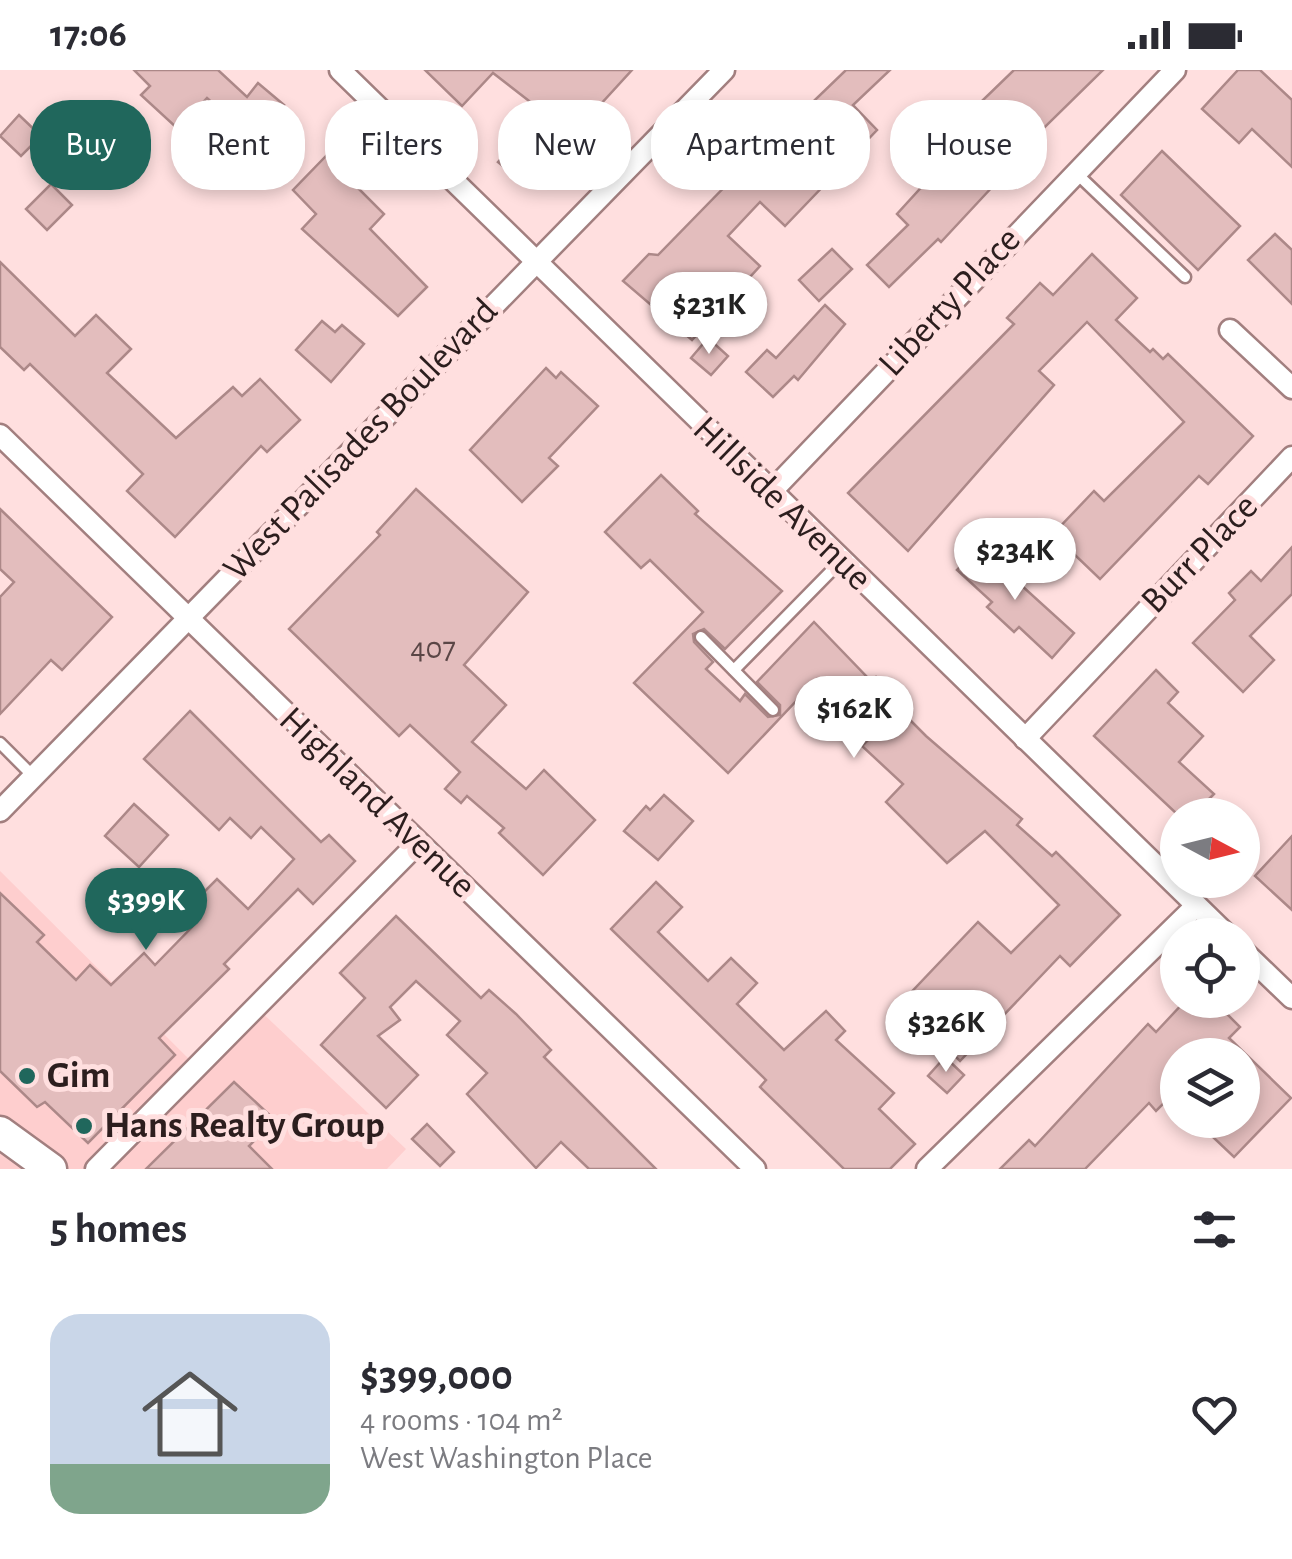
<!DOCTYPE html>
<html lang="en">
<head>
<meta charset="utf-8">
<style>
  :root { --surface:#fff; --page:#f2f2f3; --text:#2b2b33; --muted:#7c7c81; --accent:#20675c }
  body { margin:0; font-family:"Alegreya Sans",sans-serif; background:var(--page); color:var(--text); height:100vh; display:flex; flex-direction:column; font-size:38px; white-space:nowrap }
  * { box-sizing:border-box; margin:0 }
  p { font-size:32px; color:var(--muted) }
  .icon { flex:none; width:55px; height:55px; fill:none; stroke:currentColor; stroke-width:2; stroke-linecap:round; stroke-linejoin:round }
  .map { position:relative; height:1099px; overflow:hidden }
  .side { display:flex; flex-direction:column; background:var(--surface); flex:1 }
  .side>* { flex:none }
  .top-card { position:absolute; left:30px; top:30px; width:1232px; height:90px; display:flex; gap:20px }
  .needle { width:65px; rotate:97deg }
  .tools { position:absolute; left:1160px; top:728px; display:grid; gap:20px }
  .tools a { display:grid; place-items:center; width:100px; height:100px; border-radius:50%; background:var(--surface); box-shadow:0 5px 15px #0003; font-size:50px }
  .price { position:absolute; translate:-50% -85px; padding:0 22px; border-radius:35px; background:#fff; color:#222; font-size:32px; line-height:65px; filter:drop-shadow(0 2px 5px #0008) }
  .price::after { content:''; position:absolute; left:50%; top:60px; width:30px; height:22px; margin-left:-15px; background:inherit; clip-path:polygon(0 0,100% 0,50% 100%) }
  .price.active { background:var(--accent); color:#fff }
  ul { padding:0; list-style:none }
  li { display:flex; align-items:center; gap:30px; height:250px; padding:0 50px }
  li span { display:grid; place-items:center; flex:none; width:280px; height:200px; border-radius:30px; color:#555 }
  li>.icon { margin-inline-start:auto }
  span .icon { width:120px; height:120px; fill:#fffc; stroke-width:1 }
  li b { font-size:42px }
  h2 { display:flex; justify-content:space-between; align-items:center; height:120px; padding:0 50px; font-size:42px }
  .tag { padding:0 35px; border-radius:40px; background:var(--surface); box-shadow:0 5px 15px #0003; font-size:35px; line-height:90px }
  .tag.active { background:var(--accent); color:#fff }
  .status { display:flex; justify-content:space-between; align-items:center; height:70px; padding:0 50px; background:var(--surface); direction:ltr }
  .status svg { height:28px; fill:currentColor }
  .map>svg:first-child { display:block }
  .built { fill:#fecece }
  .building { fill:#e3bdbd; stroke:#ac8888; stroke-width:2.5 }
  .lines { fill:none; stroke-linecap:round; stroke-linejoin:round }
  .lane-casing { stroke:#a27f7f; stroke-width:15 }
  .street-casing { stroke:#a27f7f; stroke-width:25 }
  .secondary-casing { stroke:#a27f7f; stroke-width:35 }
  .lane { stroke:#fff; stroke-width:10 }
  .street { stroke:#fff; stroke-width:20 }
  .secondary { stroke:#fff; stroke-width:30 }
  .poi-dot { fill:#20675c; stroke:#ffdfdf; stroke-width:4 }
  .labels { text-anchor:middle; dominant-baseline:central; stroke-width:10; stroke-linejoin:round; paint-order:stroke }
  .number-label { font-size:32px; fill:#5a4646 }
  .street-label { font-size:38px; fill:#2c1e1e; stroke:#ffdfdf }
  .poi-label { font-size:38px; font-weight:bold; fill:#2c1e1e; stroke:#ffdfdf; text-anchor:start }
</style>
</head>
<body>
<div class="status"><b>17:06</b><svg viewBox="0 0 49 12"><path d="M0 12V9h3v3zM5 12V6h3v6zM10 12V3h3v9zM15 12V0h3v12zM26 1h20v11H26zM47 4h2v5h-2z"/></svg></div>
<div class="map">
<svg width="1292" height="1099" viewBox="0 0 1292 1099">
  <rect width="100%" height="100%" fill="#ffdfdf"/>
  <path class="built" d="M0 801 197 997 256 937 406 1079 387 1099H0Z"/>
  <g class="building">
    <path d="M134 0H218L247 27 258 13 284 35 254 70 207 28 178 59 141 25 150 16Z"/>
    <path d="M425 0H632L556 83 550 77 521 111 498 92 542 41 493 3 462 36Z"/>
    <path d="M846 0H890L853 35 877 60 785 156 760 132 728 166 760 196 692 270 623 211 649 184 658 185 786 54 788 56Z"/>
    <path d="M1014 0H1103L1005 96 1008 100 941 172 938 169 889 217 867 195 908 155 897 144 937 100 924 87Z"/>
    <path d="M1238 0H1260L1292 30V97L1252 59 1239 73 1202 39Z"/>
    <path d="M19 45 41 66 21 86 0 66Z"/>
    <path d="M1162 81 1240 156 1198 200 1121 125Z"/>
    <path d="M326 86 384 144 370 159 427 217 398 246 302 159 316 144 293 120Z"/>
    <path d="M51 114 72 135 47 160 26 139Z"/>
    <path d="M1275 164 1292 180V234L1248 190Z"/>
    <path d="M832 179 852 199 819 231 799 210Z"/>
    <path d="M1092 184 1137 228 1116 250 1150 282 1153 279 1163 289 1168 284 1253 366 1208 414 1199 406 1100 509 1053 464 1094 421 1104 431 1184 352 1087 252 1039 301 1054 315 908 481 848 423 1014 254 1007 248 1040 213 1053 225Z"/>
    <path d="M0 192 75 266 96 245 131 279 107 303 176 368 233 317 242 326 260 309 300 350 267 382 261 376 175 467 127 421 143 404 30 294 24 300 0 277Z"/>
    <path d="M825 235 845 254 798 310 794 306 773 327 746 302 767 280 776 288Z"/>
    <path d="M322 251 335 262 342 255 364 274 331 312 296 280Z"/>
    <path d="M708 268 728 286 711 305 691 288Z"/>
    <path d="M546 298 556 308 561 302 598 336 549 388 558 396 522 432 470 380Z"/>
    <path d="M661 405 698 441 695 444 782 521 725 579 704 559 693 564 694 572 713 592 706 599 740 631 745 624 768 647 780 645V635L757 612 814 552 871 611 876 607 891 621 886 626 926 666 1022 749 1017 755 1052 786 1056 782 1120 845 1070 896 1060 886 960 991 901 933 978 852 1011 883 1059 835 985 761 947 793 886 732 903 714 862 676 874 664 817 609 728 703 634 613 703 542 650 490 641 498 605 462Z"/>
    <path d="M416 419 528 522 464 595 506 635 472 672 526 719 544 700 595 750 543 805 499 763 504 758 467 726 461 733 445 719 460 702 410 655 399 666 289 559 380 465 377 462Z"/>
    <path d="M0 439 112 547 62 600 51 590 0 644V527L14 512 0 499Z"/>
    <path d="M979 477 1074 563 1052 588 1019 557 1014 562 987 537 992 532 957 500Z"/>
    <path d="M1292 477V524L1250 566 1274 590 1243 622 1193 573 1235 530 1229 523 1251 501 1261 511Z"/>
    <path d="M1156 600 1178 622 1168 633 1203 666 1179 692 1214 724 1208 730 1225 745H1178L1094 666Z"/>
    <path d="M190 641 321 772 329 765 355 791 313 834 298 819 224 894 229 899 159 968 175 985 88 1073 45 1032 37 1037 0 1001V823L44 865 37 872 76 910 90 895 111 915 144 883 155 895 194 855 183 843 217 809 248 839 294 789 261 757 251 768 230 748 219 760 144 689Z"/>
    <path d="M664 725 693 751 658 790 624 761 646 736 650 740Z"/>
    <path d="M134 734 168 765 139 797 105 766Z"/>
    <path d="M1292 766V840L1255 806Z"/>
    <path d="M656 812 682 837 658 862 708 911 731 888 757 913 737 934 784 980 826 941 845 961 836 970 894 1023 879 1039 915 1074 890 1099H844L760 1017 766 1010 611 859Z"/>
    <path d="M396 846 481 928 489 920 516 944 551 980 544 987 656 1099H589L561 1072 536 1098 467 1024 487 1003 447 965 460 951 416 911 390 937 400 950 378 966 418 1005 386 1038 321 975 365 928 340 903Z"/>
    <path d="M1186 930H1213L1240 957 1229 968 1291 1028 1234 1087 1195 1050H1242V985H1178V1019L1156 1041 1149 1033 1085 1099H1000L1029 1070 1035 1076 1148 954 1156 962Z"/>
    <path d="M945 987 964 1005 947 1023 928 1006Z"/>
    <path d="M234 1012 275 1050 249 1076 272 1099H146Z"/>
    <path d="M427 1054 454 1082 440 1096 412 1069Z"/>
  </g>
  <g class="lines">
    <defs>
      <g id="lane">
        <path d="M1075 102 1185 207"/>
        <path d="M701 567 773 640"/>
        <path d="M734 600 841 491"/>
        <path d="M0 673 33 706"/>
      </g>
      <g id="street">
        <path d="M340 0 1227 865"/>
        <path d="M1230 260 1292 318"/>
        <path d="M0 365 755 1099"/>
        <path d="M770 423 1175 0"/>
        <path d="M1025 669 1292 387"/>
        <path d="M0 741 724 0"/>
        <path d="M1242 880 1292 928"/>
        <path d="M96 1099 418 773"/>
        <path d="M927 1099 1196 836"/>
      </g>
      <path id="secondary" d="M0 1062 51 1099"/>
    </defs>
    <use href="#lane" class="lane-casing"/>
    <use href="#street" class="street-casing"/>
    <use href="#secondary" class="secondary-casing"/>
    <use href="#lane" class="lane"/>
    <use href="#street" class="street"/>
    <use href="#secondary" class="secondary"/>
  </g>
  <g class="poi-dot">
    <circle cx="27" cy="1006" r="10"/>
    <circle cx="84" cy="1056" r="10"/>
  </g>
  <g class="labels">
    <g class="number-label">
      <text x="433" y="578">407</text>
    </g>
    <g class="street-label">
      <text transform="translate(950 232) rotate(-47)">Liberty Place</text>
      <text transform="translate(361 370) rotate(-46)">West Palisades Boulevard</text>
      <text transform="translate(782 434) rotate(44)">Hillside Avenue</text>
      <text transform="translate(1200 484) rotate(-46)">Burr Place</text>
      <text transform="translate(377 733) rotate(44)">Highland Avenue</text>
    </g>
    <g class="poi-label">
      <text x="47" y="1006">Gim</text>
      <text x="104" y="1056">Hans Realty Group</text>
    </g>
  </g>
</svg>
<div class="tools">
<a><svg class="needle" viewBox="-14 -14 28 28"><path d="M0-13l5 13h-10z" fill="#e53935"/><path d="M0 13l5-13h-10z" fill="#7c7c81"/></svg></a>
<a><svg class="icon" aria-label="locate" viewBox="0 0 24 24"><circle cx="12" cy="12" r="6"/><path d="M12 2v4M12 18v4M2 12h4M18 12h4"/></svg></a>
<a><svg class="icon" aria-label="layers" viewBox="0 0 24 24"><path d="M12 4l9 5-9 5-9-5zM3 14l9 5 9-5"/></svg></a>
</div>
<b class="price" style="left:709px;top:287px">$231K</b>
<b class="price" style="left:1015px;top:533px">$234K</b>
<b class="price" style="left:854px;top:691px">$162K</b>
<b class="price active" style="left:146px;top:883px">$399K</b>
<b class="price" style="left:946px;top:1005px">$326K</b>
<div class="top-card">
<a class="tag active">Buy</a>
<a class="tag">Rent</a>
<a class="tag">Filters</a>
<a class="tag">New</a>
<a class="tag">Apartment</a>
<a class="tag">House</a>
</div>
</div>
<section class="side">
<h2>5 homes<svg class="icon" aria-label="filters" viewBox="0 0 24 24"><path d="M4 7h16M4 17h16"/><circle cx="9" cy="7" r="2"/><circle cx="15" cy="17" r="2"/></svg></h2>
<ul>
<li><span style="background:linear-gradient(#c9d6e8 75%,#7fa58c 0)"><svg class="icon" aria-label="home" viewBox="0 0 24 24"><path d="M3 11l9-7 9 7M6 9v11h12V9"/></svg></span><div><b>$399,000</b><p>4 rooms · 104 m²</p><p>West Washington Place</p></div><svg class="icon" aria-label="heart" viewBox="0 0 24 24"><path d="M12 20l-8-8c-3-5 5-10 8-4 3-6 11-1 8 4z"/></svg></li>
</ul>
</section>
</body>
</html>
